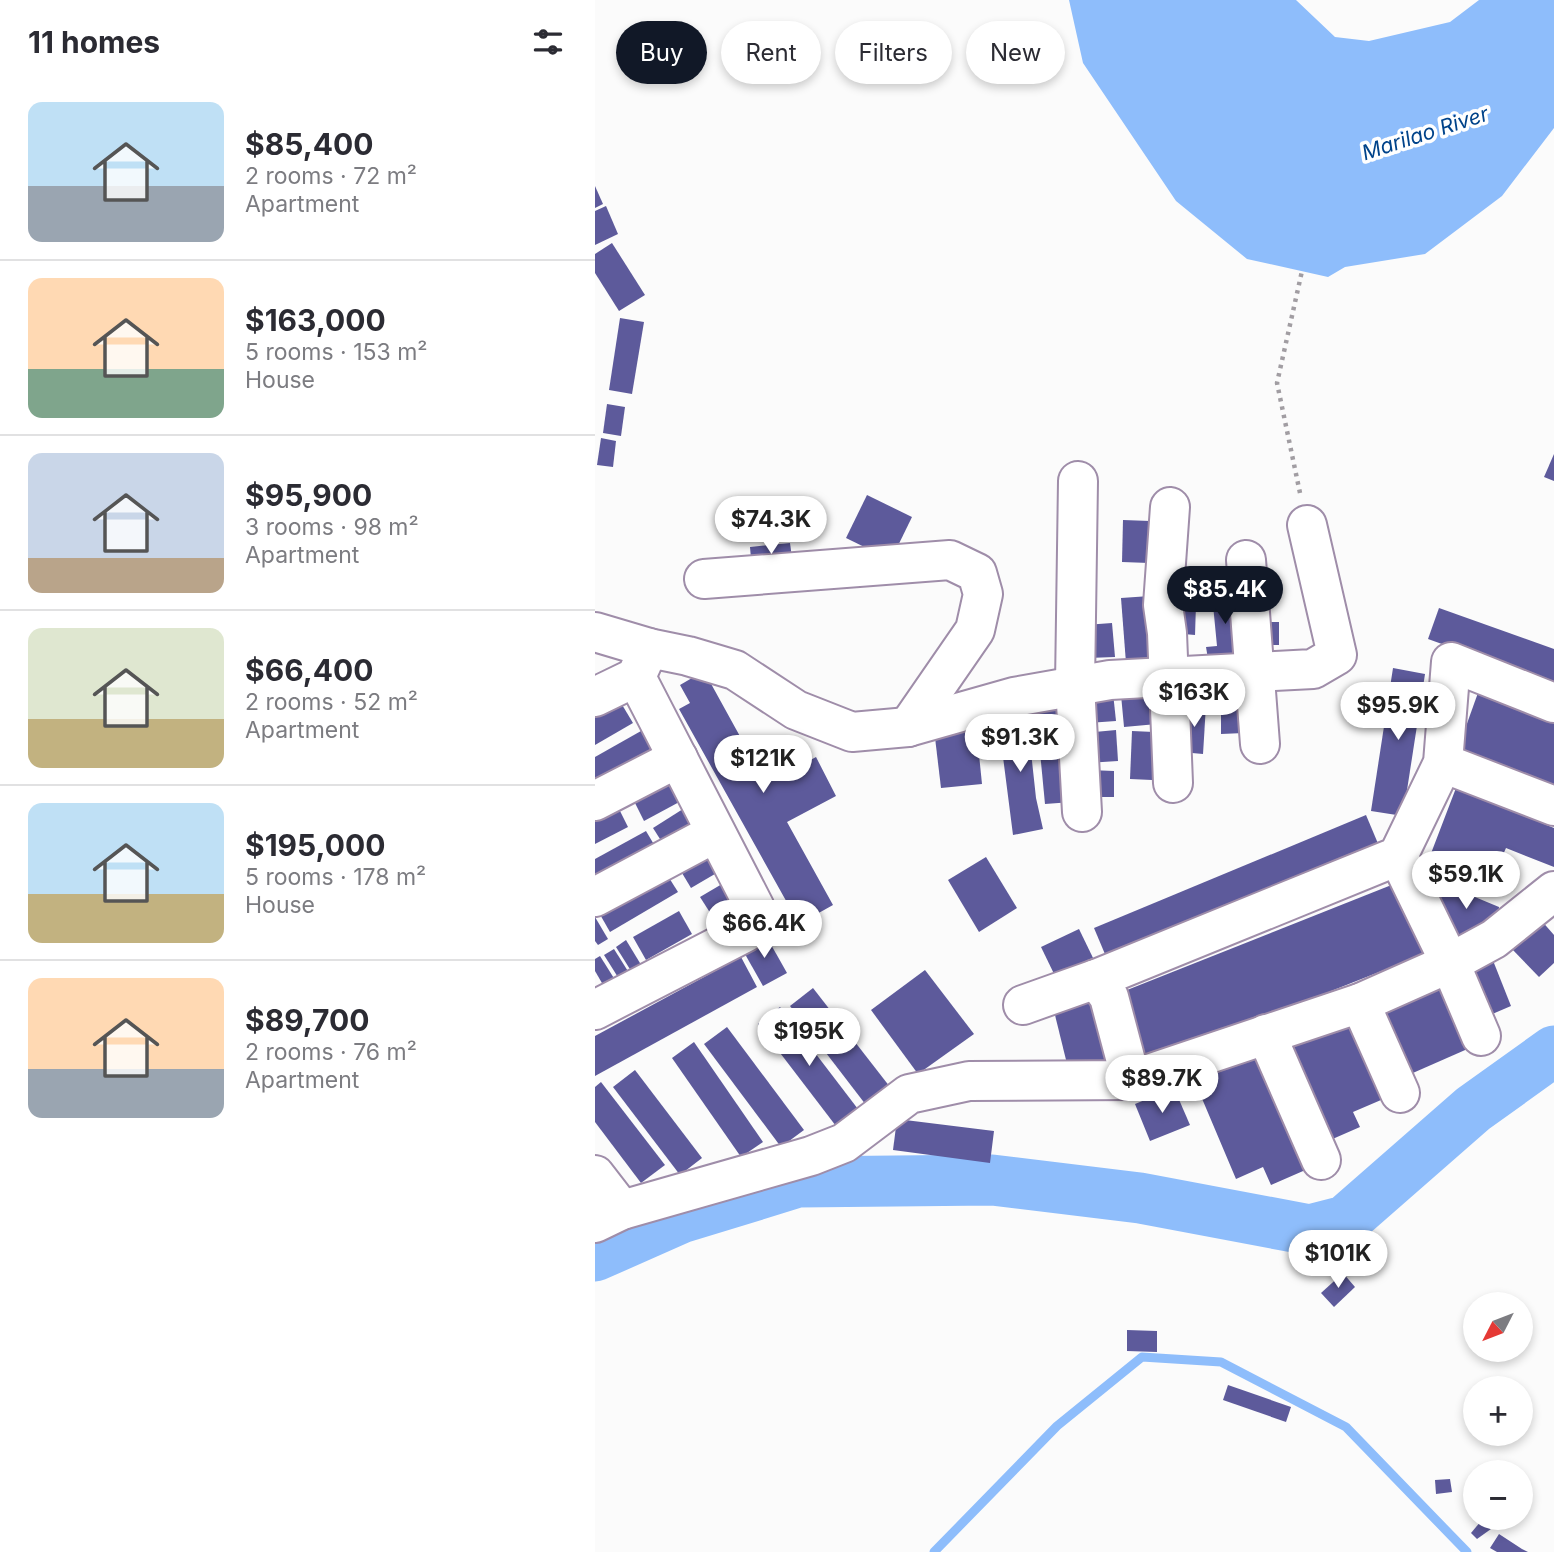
<!DOCTYPE html>
<html lang="en">
<head>
<meta charset="utf-8">
<style>
  :root { --surface:#fff; --page:#f2f2f3; --text:#2b2b33; --muted:#7c7c81; --line:#e1e1e2; --accent:#111827 }
  body { margin:0; font-family:Inter,sans-serif; background:var(--page); color:var(--text); height:100vh; display:flex; flex-direction:column; font-size:26px; white-space:nowrap }
  * { box-sizing:border-box; margin:0 }
  p { font-size:23px; color:var(--muted) }
  .icon { flex:none; width:38px; height:38px; fill:none; stroke:currentColor; stroke-width:2; stroke-linecap:round; stroke-linejoin:round }
  .map { position:relative; flex:1; overflow:hidden }
  .details { display:flex; flex-direction:column; background:var(--surface); width:595px }
  .details>* { flex:none }
  .top-card { position:absolute; left:21px; top:21px; width:665px; height:63px; display:flex; gap:14px }
  .needle { width:46px; rotate:228deg }
  .tools { position:absolute; left:868px; top:1292px; display:grid; gap:14px }
  .tools a { display:grid; place-items:center; width:70px; height:70px; border-radius:50%; background:var(--surface); box-shadow:0 4px 10px #0003; font-size:35px }
  .price { position:absolute; translate:-50% -60px; padding:0 16px; border-radius:24px; background:#fff; color:#222; font-size:23px; line-height:46px; filter:drop-shadow(0 2px 4px #0008) }
  .price::after { content:''; position:absolute; left:50%; top:42px; width:21px; height:16px; margin-left:-10px; background:inherit; clip-path:polygon(0 0,100% 0,50% 100%) }
  .price.on { background:var(--accent); color:#fff }
  ul { padding:0; list-style:none }
  li { display:flex; align-items:center; gap:21px; height:175px; padding:0 28px }
  li+li { border-top:2px solid var(--line) }
  li span { display:grid; place-items:center; flex:none; width:196px; height:140px; border-radius:14px; color:#555 }
  li>.icon { margin-inline-start:auto }
  span .icon { width:84px; height:84px; fill:#fffc; stroke-width:1 }
  li b { font-size:30px }
  h2 { display:flex; justify-content:space-between; align-items:center; height:84px; padding:0 28px; font-size:30px }
  .tag { padding:0 24px; border-radius:32px; background:var(--surface); box-shadow:0 4px 10px #0003; font-size:24px; line-height:63px }
  .tag.on { background:var(--accent); color:#fff }
  main { display:flex; flex:1; min-height:0 }
  .map>svg:first-child { display:block }
  .water { fill:#8ebdfb }
  .lines { fill:none; stroke-linecap:round; stroke-linejoin:round }
  .stream { stroke:#8ebdfb; stroke-width:9 }
  .river { stroke:#8ebdfb; stroke-width:51 }
  .building { fill:#5d5a9b }
  .minor-casing { stroke:#9f8da9; stroke-width:42 }
  .path { stroke:#a19da2; stroke-width:4.5; stroke-dasharray:3.5 5; stroke-linecap:butt }
  .minor { stroke:#fff; stroke-width:38 }
  .labels { text-anchor:middle; dominant-baseline:central; stroke-width:7; stroke-linejoin:round; paint-order:stroke }
  .water-label { font-size:21px; font-style:italic; fill:#00438a; stroke:#fff }
</style>
</head>
<body>
<main>
<section class="details">
<h2>11 homes<svg class="icon" aria-label="filters" viewBox="0 0 24 24"><path d="M4 7h16M4 17h16"/><circle cx="9" cy="7" r="2"/><circle cx="15" cy="17" r="2"/></svg></h2>
<ul>
<li><span style="background:linear-gradient(#bfe0f5 60%,#9aa5b1 0)"><svg class="icon" aria-label="home" viewBox="0 0 24 24"><path d="M3 11l9-7 9 7M6 9v11h12V9"/></svg></span><div><b>$85,400</b><p>2 rooms · 72 m²</p><p>Apartment</p></div></li>
<li><span style="background:linear-gradient(#ffd9b3 65%,#7fa58c 0)"><svg class="icon" aria-label="home" viewBox="0 0 24 24"><path d="M3 11l9-7 9 7M6 9v11h12V9"/></svg></span><div><b>$163,000</b><p>5 rooms · 153 m²</p><p>House</p></div></li>
<li><span style="background:linear-gradient(#c9d6e8 75%,#b9a48a 0)"><svg class="icon" aria-label="home" viewBox="0 0 24 24"><path d="M3 11l9-7 9 7M6 9v11h12V9"/></svg></span><div><b>$95,900</b><p>3 rooms · 98 m²</p><p>Apartment</p></div></li>
<li><span style="background:linear-gradient(#dfe7d0 65%,#c2b280 0)"><svg class="icon" aria-label="home" viewBox="0 0 24 24"><path d="M3 11l9-7 9 7M6 9v11h12V9"/></svg></span><div><b>$66,400</b><p>2 rooms · 52 m²</p><p>Apartment</p></div></li>
<li><span style="background:linear-gradient(#bfe0f5 65%,#c2b280 0)"><svg class="icon" aria-label="home" viewBox="0 0 24 24"><path d="M3 11l9-7 9 7M6 9v11h12V9"/></svg></span><div><b>$195,000</b><p>5 rooms · 178 m²</p><p>House</p></div></li>
<li><span style="background:linear-gradient(#ffd9b3 65%,#9aa5b1 0)"><svg class="icon" aria-label="home" viewBox="0 0 24 24"><path d="M3 11l9-7 9 7M6 9v11h12V9"/></svg></span><div><b>$89,700</b><p>2 rooms · 76 m²</p><p>Apartment</p></div></li>
</ul>
</section>
<div class="map">
<svg width="959" height="1552" viewBox="0 0 959 1552">
  <rect width="100%" height="100%" fill="#fbfbfb"/>
  <path class="water" d="M474 0H701L740 37 774 41 855 22 884 0H959V128L907 196 830 254 750 267 733 277 652 259 581 201 488 63Z"/>
  <g class="lines">
    <path class="stream" d="M339 1552 462 1426 547 1357 626 1362 751 1427 872 1552"/>
    <path class="river" d="M0 1256 86 1218 203 1182 397 1180 545 1198 715 1230 750 1221 878 1109 959 1051"/>
  </g>
  <g class="building">
    <path d="M0 186 8 204 0 208Z"/>
    <path d="M11 206 23 234 0 245V211Z"/>
    <path d="M17 243 50 295 24 311 0 273V254Z"/>
    <path d="M25 318 49 322 37 394 14 390Z"/>
    <path d="M12 404 30 407 26 436 8 433Z"/>
    <path d="M6 438 21 441 18 467 2 465Z"/>
    <path d="M959 454V481L949 477Z"/>
    <path d="M272 495 317 517 296 560 251 538Z"/>
    <path d="M528 520 555 521 554 563 527 562Z"/>
    <path d="M195 543 198 565 157 570 155 547Z"/>
    <path d="M581 573 602 574 600 635 577 633Z"/>
    <path d="M637 581 647 661 614 665 611 647 622 646 616 584Z"/>
    <path d="M555 596 561 660 531 663 526 598Z"/>
    <path d="M844 608 959 649V684L833 639Z"/>
    <rect x="660" y="622" width="24" height="23"/>
    <path d="M517 623 520 657 493 658 490 625Z"/>
    <path d="M798 668 830 674 808 816 776 811Z"/>
    <path d="M109 671 163 769 156 753 183 739 199 769 221 757 241 796 192 822 238 905 204 924 84 709 95 703 85 685Z"/>
    <path d="M884 690 959 716V793L860 757Z"/>
    <path d="M559 692 562 724 529 727 526 695Z"/>
    <path d="M518 693 521 721 493 723 490 696Z"/>
    <path d="M23 698 38 723 0 745V712Z"/>
    <path d="M589 704 611 705 608 754 586 752Z"/>
    <path d="M626 704H649V733L626 734Z"/>
    <path d="M470 708 477 802 450 804 441 710Z"/>
    <path d="M432 715 441 798 448 829 418 835 403 718Z"/>
    <path d="M381 725 387 784 346 788 339 729Z"/>
    <path d="M521 730 523 761 492 763 489 733Z"/>
    <path d="M46 731 60 756 0 790V757Z"/>
    <path d="M537 731 559 732 557 780 535 779Z"/>
    <path d="M494 770 519 771V797H494Z"/>
    <path d="M74 773 88 800 49 821 35 793Z"/>
    <path d="M861 788 959 828V867L911 848 896 882 835 856Z"/>
    <path d="M21 803 33 827 0 844V814Z"/>
    <path d="M88 809 102 832 72 850 58 828Z"/>
    <path d="M771 815 787 853 515 966 499 928Z"/>
    <path d="M51 831 64 853 0 889V859Z"/>
    <path d="M113 851 125 871 96 888 84 868Z"/>
    <path d="M391 857 422 908 384 932 353 880Z"/>
    <path d="M71 873 83 892 15 932 3 911Z"/>
    <path d="M839 880 904 907 903 922 861 938Z"/>
    <path d="M804 882 832 953 550 1065 522 994Z"/>
    <path d="M127 884 142 908 121 922 105 897Z"/>
    <path d="M84 911 97 934 51 960 38 937Z"/>
    <path d="M0 917 13 939 3 945 0 941Z"/>
    <path d="M945 919 959 935V963L944 977 915 947Z"/>
    <path d="M484 929 500 962 462 980 446 947Z"/>
    <path d="M170 934 192 973 168 986 146 947Z"/>
    <path d="M31 940 48 968 38 974 21 947Z"/>
    <path d="M19 949 36 976 26 982 9 955Z"/>
    <path d="M5 956 22 983 11 990 0 971V959Z"/>
    <path d="M146 957 162 987 0 1076V1036Z"/>
    <path d="M897 958 916 1006 888 1018 868 969Z"/>
    <path d="M330 970 379 1034 323 1074 276 1010Z"/>
    <path d="M847 980 877 1047 811 1076 781 1009Z"/>
    <path d="M218 988 295 1087 271 1105 195 1006Z"/>
    <path d="M498 1002 512 1063 474 1072 459 1011Z"/>
    <path d="M185 1007 266 1113 244 1130 163 1024Z"/>
    <path d="M757 1016 793 1097 758 1112 765 1127 733 1141 690 1046Z"/>
    <path d="M132 1027 209 1130 186 1147 109 1044Z"/>
    <path d="M99 1042 168 1142 146 1157 77 1058Z"/>
    <path d="M668 1054 715 1168 676 1185 668 1167 641 1179 600 1082Z"/>
    <path d="M40 1070 107 1158 85 1175 18 1087Z"/>
    <path d="M6 1082 70 1165 46 1183 0 1122V1087Z"/>
    <path d="M579 1088 595 1125 555 1141 540 1104Z"/>
    <path d="M302 1119 399 1131 395 1163 298 1150Z"/>
    <path d="M748 1273 760 1287 739 1307 726 1293Z"/>
    <path d="M532 1330 562 1331V1352L532 1351Z"/>
    <path d="M633 1385 696 1407 691 1422 628 1400Z"/>
    <path d="M855 1479 857 1492 841 1494 840 1480Z"/>
    <path d="M886 1521 896 1529 882 1539 876 1533Z"/>
    <path d="M904 1534 927 1549 933 1552H902L895 1548Z"/>
  </g>
  <g class="lines">
    <defs>
      <g id="minor">
        <path d="M483 481 480 685 487 812"/>
        <path d="M575 507 568 605 572 633 578 783"/>
        <path d="M651 560 665 744"/>
        <path d="M109 579 355 560 382 573 388 594 380 630 313 727"/>
        <path d="M0 632 54 648"/>
        <path d="M0 697 41 677 54 648 93 656 140 670 201 710 257 732 313 727 419 697 515 680 718 669 742 655 712 525"/>
        <path d="M848 763 959 806"/>
        <path d="M0 801 83 758"/>
        <path d="M803 856 855 963 886 1036"/>
        <path d="M0 897 120 833"/>
        <path d="M501 979 514 997 536 1080"/>
        <path d="M765 1003 805 1093"/>
        <path d="M428 1005 501 979 803 856 848 763 856 662 959 703"/>
        <path d="M0 1010 151 932 160 908 41 677"/>
        <path d="M671 1034 726 1160"/>
        <path d="M0 1175 27 1210"/>
        <path d="M0 1223 27 1210 216 1156 249 1143 314 1094 374 1081 536 1080 765 1003 855 963 899 939 959 891"/>
      </g>
    </defs>
    <use href="#minor" class="minor-casing"/>
    <path class="path" d="M705 493 682 383 707 271"/>
    <use href="#minor" class="minor"/>
  </g>
  <g class="labels">
    <g class="water-label">
      <text transform="translate(830 133) rotate(-18)">Marilao River</text>
    </g>
  </g>
</svg>
<div class="tools">
<a><svg class="needle" viewBox="-14 -14 28 28"><path d="M0-13l5 13h-10z" fill="#e53935"/><path d="M0 13l5-13h-10z" fill="#7c7c81"/></svg></a>
<a>+</a>
<a>−</a>
</div>
<b class="price" style="left:176px;top:556px">$74.3K</b>
<b class="price on" style="left:630px;top:626px">$85.4K</b>
<b class="price" style="left:599px;top:729px">$163K</b>
<b class="price" style="left:803px;top:742px">$95.9K</b>
<b class="price" style="left:425px;top:774px">$91.3K</b>
<b class="price" style="left:168px;top:795px">$121K</b>
<b class="price" style="left:871px;top:911px">$59.1K</b>
<b class="price" style="left:169px;top:960px">$66.4K</b>
<b class="price" style="left:214px;top:1068px">$195K</b>
<b class="price" style="left:567px;top:1115px">$89.7K</b>
<b class="price" style="left:743px;top:1290px">$101K</b>
<div class="top-card">
<a class="tag on">Buy</a>
<a class="tag">Rent</a>
<a class="tag">Filters</a>
<a class="tag">New</a>
</div>
</div>
</main>
</body>
</html>
